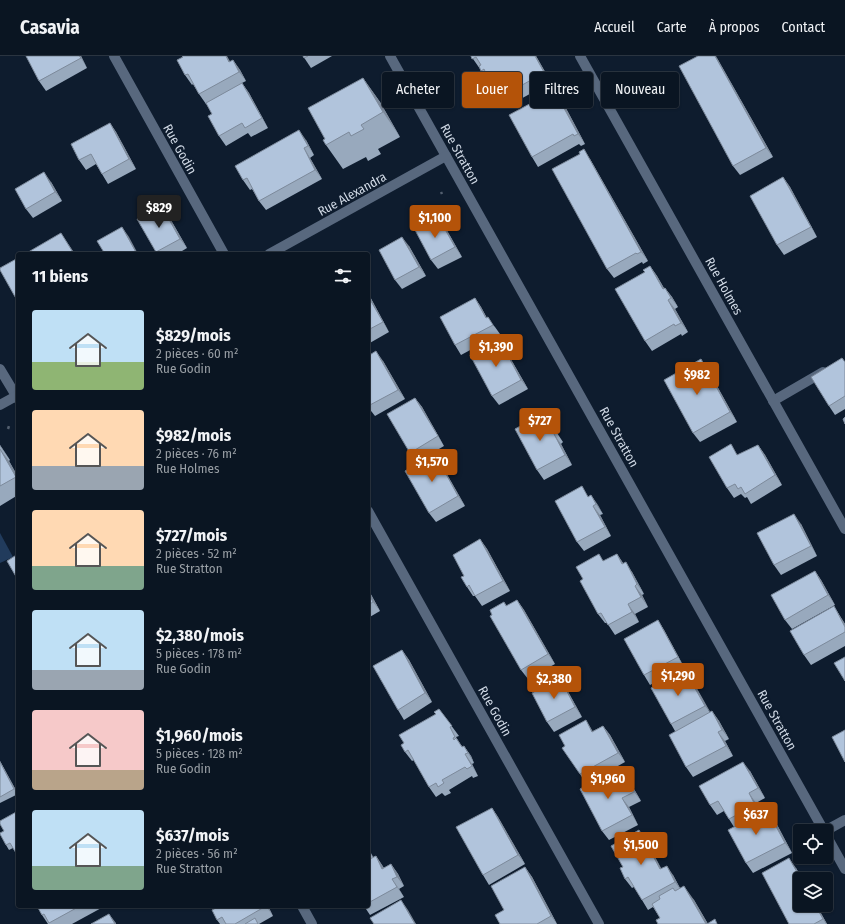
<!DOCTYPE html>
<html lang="fr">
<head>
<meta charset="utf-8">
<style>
  :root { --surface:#0a1522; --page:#131e2a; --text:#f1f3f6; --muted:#999fa5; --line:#2a3440; --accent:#b45309 }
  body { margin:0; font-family:"Fira Sans Condensed",sans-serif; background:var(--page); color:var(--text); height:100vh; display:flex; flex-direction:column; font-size:15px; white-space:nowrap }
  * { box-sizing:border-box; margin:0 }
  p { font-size:13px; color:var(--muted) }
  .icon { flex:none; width:22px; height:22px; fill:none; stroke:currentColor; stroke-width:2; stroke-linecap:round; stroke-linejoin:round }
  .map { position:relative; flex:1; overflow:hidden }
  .drawer { position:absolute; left:16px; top:196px; width:354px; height:656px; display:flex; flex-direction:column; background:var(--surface); border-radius:4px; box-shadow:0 1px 3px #0004,0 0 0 1px var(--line) }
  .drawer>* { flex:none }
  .banner { position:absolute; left:382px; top:16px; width:380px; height:36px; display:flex; gap:8px }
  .fabs { position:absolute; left:793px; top:768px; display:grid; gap:8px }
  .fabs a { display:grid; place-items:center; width:40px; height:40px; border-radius:4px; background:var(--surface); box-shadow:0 1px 3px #0004,0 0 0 1px var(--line); font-size:20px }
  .price { position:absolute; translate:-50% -34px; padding:0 9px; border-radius:4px; background:var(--accent); color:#fff; font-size:13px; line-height:26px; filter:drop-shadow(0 1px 2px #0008) }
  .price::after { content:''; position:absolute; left:50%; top:24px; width:12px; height:9px; margin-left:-6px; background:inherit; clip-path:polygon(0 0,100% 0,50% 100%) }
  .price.selected { background:#222; color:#fff }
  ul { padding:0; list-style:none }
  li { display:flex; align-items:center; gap:12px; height:100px; padding:0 16px }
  li span { display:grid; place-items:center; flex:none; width:112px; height:80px; border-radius:4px; color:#555 }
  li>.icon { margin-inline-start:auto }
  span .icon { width:48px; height:48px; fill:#fffc; stroke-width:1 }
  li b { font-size:17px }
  h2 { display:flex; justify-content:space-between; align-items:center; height:48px; padding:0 16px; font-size:17px }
  .pill { padding:0 14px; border-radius:4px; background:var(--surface); box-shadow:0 1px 3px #0004,0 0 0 1px var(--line); font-size:14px; line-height:36px }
  .pill.selected { background:var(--accent); color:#fff }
  header { display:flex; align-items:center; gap:24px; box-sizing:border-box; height:56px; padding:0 20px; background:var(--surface); border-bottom:1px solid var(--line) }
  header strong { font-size:19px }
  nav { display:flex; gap:22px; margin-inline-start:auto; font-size:14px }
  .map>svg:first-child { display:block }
  .green { fill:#213b5c }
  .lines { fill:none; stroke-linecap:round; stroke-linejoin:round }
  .path { stroke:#535f6f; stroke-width:2.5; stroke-dasharray:3 3; stroke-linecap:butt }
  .service { stroke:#58687e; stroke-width:10 }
  .minor { stroke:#58687e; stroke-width:10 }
  .wall { fill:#98a9bd }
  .shaded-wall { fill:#7c899a }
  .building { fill:#b1c4dc; stroke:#7c899a }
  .labels { text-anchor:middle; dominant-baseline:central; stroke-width:4; stroke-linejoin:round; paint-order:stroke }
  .street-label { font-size:13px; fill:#d1dae6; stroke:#0e1c2e }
</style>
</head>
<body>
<header>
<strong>Casavia</strong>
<nav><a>Accueil</a><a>Carte</a><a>À propos</a><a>Contact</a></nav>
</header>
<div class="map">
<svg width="845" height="868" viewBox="0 0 845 868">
  <rect width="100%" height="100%" fill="#0e1c2e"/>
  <path class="green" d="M0 477 13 501 0 507Z"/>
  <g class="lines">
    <g class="path">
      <path d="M441 136 442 138"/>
      <path d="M8 373 9 370"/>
    </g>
    <path class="service" d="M773 345 823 316"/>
    <g class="minor">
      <path d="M114 0 224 198"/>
      <path d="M390 0 824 775"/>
      <path d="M580 0 845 473"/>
      <path d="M269 198 446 100"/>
      <path d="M0 313 18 343"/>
      <path d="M0 349 18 339"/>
      <path d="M368 455 599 868"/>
      <path d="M825 775 845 764"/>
      <path d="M826 779 845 813"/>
      <path d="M302 850 312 868"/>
    </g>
  </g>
  <g class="wall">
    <path d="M81 0 87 12 46 35 39 25Z"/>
    <path d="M303 0H332L311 12Z"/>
    <path d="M471 0H536L552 28 547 30 546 29 506 51 500 42 497 44 490 34 487 23Z"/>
    <path d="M717 2 773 101 740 119 733 110Z"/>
    <path d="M177 4 230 6 233 4 240 14 246 25 242 27 249 37 268 72 251 81 248 77 226 90 219 80 212 58 206 47V48L199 38 193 28 192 29 185 19Z"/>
    <path d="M363 22 380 46 400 81 378 93 381 98 368 105 366 101 343 113 326 89 325 83Z"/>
    <path d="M560 41 585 88 581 90 579 88 538 111 532 101Z"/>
    <path d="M110 67 116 76 136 113 108 128 96 108 86 114 79 104Z"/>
    <path d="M306 84 314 99 310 102 322 123 266 154 259 145 252 133 250 134 243 124Z"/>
    <path d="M590 103 648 205 643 208 642 206 614 222 607 213Z"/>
    <path d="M783 121 790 131 817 181 784 199 777 189Z"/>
    <path d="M51 126 62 145 33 162 26 153Z"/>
    <path d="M161 149 168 159 187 192 177 198H157L156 196Z"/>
    <path d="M445 171 462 201 438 213 431 204Z"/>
    <path d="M409 190 426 220 402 233 395 224Z"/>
    <path d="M650 210 657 220 664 232H665L672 241 678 251 675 253 688 276 682 280 681 278 652 295 645 285V216Z"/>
    <path d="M368 237 389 276 368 288Z"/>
    <path d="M475 242 481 251 487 262 495 271 500 278 461 299 455 289Z"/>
    <path d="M505 293 528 333 499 349 492 340Z"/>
    <path d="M368 300 383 305 405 343 375 360 368 351Z"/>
    <path d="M845 305V353L835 359 829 350Z"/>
    <path d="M707 312 737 366 700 386 693 377Z"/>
    <path d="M415 342 422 351 444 390 417 406 410 397Z"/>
    <path d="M551 368 563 386 561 388 572 409 544 424 537 414 550 369Z"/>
    <path d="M0 389 10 404 9 405 18 421V439L0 450Z"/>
    <path d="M758 389 765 399 782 429 751 448 747 441 745 442 741 438 734 442 727 432 738 399Z"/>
    <path d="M441 408 465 450 436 466 429 457Z"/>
    <path d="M591 439 603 458 600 459 611 480 584 495 577 486 589 440Z"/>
    <path d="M801 468 817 500 781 519 774 509Z"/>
    <path d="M480 483 487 493 510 535 482 550 475 540H473L467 531 464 520Z"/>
    <path d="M617 498 623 507 632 516 644 538 642 539 648 551 635 558 639 566 615 579 607 567H605L598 558 583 523 604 505Z"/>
    <path d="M815 515 821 524 835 549 792 573 785 564Z"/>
    <path d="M368 533 380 555 368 562Z"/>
    <path d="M517 544 524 554 555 608 528 623 521 614 504 546 507 550Z"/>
    <path d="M834 550 840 560 845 568V590L811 609 804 599Z"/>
    <path d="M658 564 664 574 684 611 650 629 644 619Z"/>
    <path d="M402 594 409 604 432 646 404 664 398 654Z"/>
    <path d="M560 622 566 632 582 661 554 676 547 666Z"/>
    <path d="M691 622 710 657 712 655 719 665 729 683 725 685 733 700 693 721 686 711 675 675 671 668Z"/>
    <path d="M439 653 459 680 456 681 461 689 463 691 464 690 471 700 474 707 472 708 478 720 473 722 472 720 449 734 451 737 445 740 442 737 436 741 429 731 414 704 412 705 405 696 404 687 436 658Z"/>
    <path d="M603 670 610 679 625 706 586 728 580 718 593 675Z"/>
    <path d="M0 705 18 738 0 747Z"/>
    <path d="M750 715 765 742 756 747 761 757 774 763 792 797 753 817 746 807 734 771 724 755 717 759 710 749Z"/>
    <path d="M609 717 614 725 631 728 641 745 629 751 638 769 609 784 602 775Z"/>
    <path d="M492 752 498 761 525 808 489 829 483 819Z"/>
    <path d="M18 755V800L13 792 9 794 6 789 4 775Z"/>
    <path d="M646 784 661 813 673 819 680 832 694 844 708 868H718H658L660 862 653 851 648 854 642 844 634 831 632 832 625 823 623 811Z"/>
    <path d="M368 792 373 801 376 800 384 812 391 808 398 818 404 830 399 833 404 841 370 859 364 850H368Z"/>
    <path d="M525 811 532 821 557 868H500L504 854Z"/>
    <path d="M796 812 802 823H800V849H821V850L818 852 827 868H789Z"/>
    <path d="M37 850H105L72 868H48L42 859Z"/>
    <path d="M217 850H268L273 860 259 868H220L217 864 218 851Z"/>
  </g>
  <g class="shaded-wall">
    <path d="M79 0H81L87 12 81 2Z"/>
    <path d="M226 0H227L236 16 229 6Z"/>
    <path d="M535 0H536L552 28 545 18Z"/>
    <path d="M715 0H716L717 2 773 101 766 92Z"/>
    <path d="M233 4 240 14 246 25 239 16Z"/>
    <path d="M363 22 380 46 400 81 383 56Z"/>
    <path d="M242 27 249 37 268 72 262 62Z"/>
    <path d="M553 32 560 41 585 88 578 78Z"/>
    <path d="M110 67 116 76 136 113 129 103Z"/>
    <path d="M299 74 306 84 314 99 308 90Z"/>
    <path d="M304 92 310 102 322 123 315 114Z"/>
    <path d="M584 93 590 103 648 205 641 196Z"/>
    <path d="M44 116 51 126 62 145 55 136Z"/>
    <path d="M783 121 790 131 817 181 811 171Z"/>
    <path d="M161 149 168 159 187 192 180 183Z"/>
    <path d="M438 161 445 171 462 201 455 191Z"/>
    <path d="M122 171 129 181 138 198H137Z"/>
    <path d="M61 177 75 198H74Z"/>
    <path d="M402 181 409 190 426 220 419 211Z"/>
    <path d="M650 210 657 220 670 243 663 233Z"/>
    <path d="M665 232 672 241 678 251 671 242Z"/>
    <path d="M368 237 389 276 383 266 368 240Z"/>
    <path d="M475 242 481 251 491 270 486 262Z"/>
    <path d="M668 244 675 253 688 276 681 267Z"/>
    <path d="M499 283 505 293 528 333 521 324Z"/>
    <path d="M376 295 383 305 405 343 398 334Z"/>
    <path d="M701 303 707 312 737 366 730 356Z"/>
    <path d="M415 342 422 351 444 390 438 380Z"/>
    <path d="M554 378 561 388 572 409 565 399Z"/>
    <path d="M0 389 10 404 0 390Z"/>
    <path d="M758 389 765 399 782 429 775 419Z"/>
    <path d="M0 393 9 405 18 421V424Z"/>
    <path d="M435 398 441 408 465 450 458 440Z"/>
    <path d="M591 439 598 449 603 458 596 448Z"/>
    <path d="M593 450 600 459 611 480 605 471Z"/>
    <path d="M794 458 801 468 817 500 811 490Z"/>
    <path d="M480 483 487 493 510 535 503 525Z"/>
    <path d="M617 498 623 507 622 508Z"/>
    <path d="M626 506 632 516 644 538 637 528Z"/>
    <path d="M815 515 821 524 835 549 828 539Z"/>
    <path d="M635 530 642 539 648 551 641 541Z"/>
    <path d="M368 533 380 555 373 546 368 536Z"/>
    <path d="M517 544 524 554 555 608 548 598Z"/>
    <path d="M628 548 635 558 639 566 632 556Z"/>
    <path d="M834 550 840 560 845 568V571Z"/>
    <path d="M658 564 664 574 684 611 678 601Z"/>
    <path d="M402 594 409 604 432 646 425 637Z"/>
    <path d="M684 613 691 622 712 659 705 650Z"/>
    <path d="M560 622 566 632 582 661 575 651Z"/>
    <path d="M712 655 719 665 729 683 722 674Z"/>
    <path d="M586 664 592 674 599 686 592 676Z"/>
    <path d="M603 670 610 679 625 706 618 697Z"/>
    <path d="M718 676 725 685 733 700 726 690Z"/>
    <path d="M464 690 471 700 474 707 468 697Z"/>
    <path d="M465 698 472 708 478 720 472 710Z"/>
    <path d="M0 705 18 738 14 733 0 706Z"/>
    <path d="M743 706 750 715 765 742 758 732Z"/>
    <path d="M625 719 631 728 641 745 634 736Z"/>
    <path d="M749 737 756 747 762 758 755 749Z"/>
    <path d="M622 742 629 751 638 769 632 759Z"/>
    <path d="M492 752 498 761 525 808 518 799Z"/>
    <path d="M767 754 774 763 792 797 785 787Z"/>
    <path d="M639 774 646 784 667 823 660 813Z"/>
    <path d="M368 792 376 806 368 794Z"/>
    <path d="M376 800 382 809 389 822 382 813Z"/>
    <path d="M789 802 796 812 802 823H801Z"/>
    <path d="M391 808 398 818 404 830 397 821Z"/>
    <path d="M667 810 673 819 682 836 675 826Z"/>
    <path d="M525 811 532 821 557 868 551 860Z"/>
    <path d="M392 823 399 833 404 841 397 831Z"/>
    <path d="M684 830 694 844 708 868H706Z"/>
    <path d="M401 844 408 854 416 868H415Z"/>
    <path d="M815 849H816L818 852 827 868H826L823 863Z"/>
    <path d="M266 850H268L273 860Z"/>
    <path d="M109 858 116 867V868H115Z"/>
  </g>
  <g class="building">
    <path d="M26 0H79L81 2 39 25Z"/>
    <path d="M182 0H226L229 6 233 4 239 16 199 38 188 18 185 19 177 4 183 1Z"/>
    <path d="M303 0H308L304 2Z"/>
    <path d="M471 0H535L545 18 541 21 540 19 499 42 494 32 490 34 484 24 488 22 484 13 481 15 479 10 481 9 476 1 472 3Z"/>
    <path d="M698 0H715L766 92 733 110 679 10Z"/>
    <path d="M363 22 383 56 361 69 364 73 351 80 349 76 326 89 323 84 325 83 308 52Z"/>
    <path d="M242 27 262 62 245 72 242 67 219 80 208 60 212 58 206 47Z"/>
    <path d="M553 32 578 78 574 80 573 78 532 101 509 59 550 37 549 34Z"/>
    <path d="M110 67 129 103 102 118 91 98 79 104 71 88Z"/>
    <path d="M299 74 308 90 304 92 315 114 259 145 247 122 243 124 235 110Z"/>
    <path d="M584 93 641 196 637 198 636 197 607 213 552 113 580 98 579 96Z"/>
    <path d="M44 116 55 136 26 153 15 133Z"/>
    <path d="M783 121 811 171 777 189 750 140Z"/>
    <path d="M161 149 180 183 156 196 137 163Z"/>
    <path d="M438 161 455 191 431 204 415 174Z"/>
    <path d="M122 171 137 198H105L97 185Z"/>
    <path d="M61 177 74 198H25Z"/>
    <path d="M402 181 419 211 395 224 379 194Z"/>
    <path d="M18 202V246L0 214V212Z"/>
    <path d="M650 210 663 233 665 232 671 242 668 244 681 267 675 270 674 268 645 285 615 233 645 216 643 214Z"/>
    <path d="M368 240 383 266 368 274Z"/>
    <path d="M475 242 486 262 488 261 493 269 455 289 440 261Z"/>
    <path d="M499 283 521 324 492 340 470 299Z"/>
    <path d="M376 295 398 334 368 350V300Z"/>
    <path d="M842 302 845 306V340L829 350 811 321Z"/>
    <path d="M701 303 730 356 693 377 664 324Z"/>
    <path d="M415 342 438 380 410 397 387 358Z"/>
    <path d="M542 358 549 369 551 368 557 376 554 378 565 399 537 414 515 373Z"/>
    <path d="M845 361V368L843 363Z"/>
    <path d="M731 388 737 399 758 389 775 419 745 438 741 431 738 433 735 428 727 432 709 401Z"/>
    <path d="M0 393 16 421 0 430Z"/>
    <path d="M435 398 458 440 429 457 405 415Z"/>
    <path d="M582 430 588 441 591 439 596 448 593 450 605 471 577 486 555 445Z"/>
    <path d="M794 458 811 490 774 509 757 477Z"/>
    <path d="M480 483 503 525 475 540 469 529 467 531 461 521 464 520 453 499Z"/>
    <path d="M18 498V524L7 505Z"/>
    <path d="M599 498 603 505 617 498 622 508 626 506 637 528 635 530 641 541 628 548 632 556 608 569 601 557 598 558 580 525 583 523 576 511Z"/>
    <path d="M815 515 828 539 785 564 771 539Z"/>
    <path d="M368 536 373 546 368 549Z"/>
    <path d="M517 544 548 598 521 614 490 560 492 559 490 554 504 546 506 550Z"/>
    <path d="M834 550 845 571V576L804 599 790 575Z"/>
    <path d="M658 564 678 601 644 619 624 583Z"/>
    <path d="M402 594 425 637 398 654 373 610Z"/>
    <path d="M845 601V625L834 607Z"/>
    <path d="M684 613 705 650 671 668 651 632Z"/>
    <path d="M560 622 575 651 547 666 532 637Z"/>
    <path d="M439 653 452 670 450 671 455 681 453 682 454 684 456 682 462 691 464 690 468 697 465 698 472 710 467 713 465 711 442 724 444 727 438 731 436 727 429 731 408 694 405 696 401 689 404 687 399 679 436 658 434 656Z"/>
    <path d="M712 655 722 674 718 676 726 690 686 711 669 679Z"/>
    <path d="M586 664 592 676 603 670 618 697 580 718 562 692 565 690 559 679Z"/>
    <path d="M845 674V706L832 681Z"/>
    <path d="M0 706 14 733 0 741Z"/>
    <path d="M743 706 758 732 749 737 755 749 729 763 718 745 710 749 699 730Z"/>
    <path d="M609 717 613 725 625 719 634 736 622 742 632 759 602 775 580 733Z"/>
    <path d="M492 752 518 799 483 819 456 771Z"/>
    <path d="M767 754 785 787 746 807 728 774Z"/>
    <path d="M18 755V795L16 797 10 787 6 789 0 778V777L4 775 0 768V765Z"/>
    <path d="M639 774 660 813 667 810 675 826 642 844 628 821 625 823 620 812 623 811 611 790Z"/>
    <path d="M376 800 382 813 391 808 397 821 392 823 397 831 368 847V804Z"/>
    <path d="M789 802 801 823H800V849H815L823 863 814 868H789L762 817Z"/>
    <path d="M525 811 551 860 537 868H500L495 859 504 854 491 830Z"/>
    <path d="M684 830 706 868H658L656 864 660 862 652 848 660 843 659 840 673 832 675 835Z"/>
    <path d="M401 844 415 868H374L370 862Z"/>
    <path d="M37 850H80L49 867 44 858 42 859Z"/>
    <path d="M217 850H266L235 868H226L222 861 217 864 212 854 218 851Z"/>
    <path d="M109 858 115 868H91Z"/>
    <path d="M255 862 258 868H245Z"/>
    <path d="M715 863 717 868H707Z"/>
  </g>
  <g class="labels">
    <g class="street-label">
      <text transform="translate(180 93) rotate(61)">Rue Godin</text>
      <text transform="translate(460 98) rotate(61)">Rue Stratton</text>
      <text transform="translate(352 138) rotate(-29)">Rue Alexandra</text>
      <text transform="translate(724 230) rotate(61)">Rue Holmes</text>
      <text transform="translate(619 381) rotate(61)">Rue Stratton</text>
      <text transform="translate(495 655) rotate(61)">Rue Godin</text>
      <text transform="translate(777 664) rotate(61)">Rue Stratton</text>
    </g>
  </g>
</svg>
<div class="fabs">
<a><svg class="icon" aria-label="locate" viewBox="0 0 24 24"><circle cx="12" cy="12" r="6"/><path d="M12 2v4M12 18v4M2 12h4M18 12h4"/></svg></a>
<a><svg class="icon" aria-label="layers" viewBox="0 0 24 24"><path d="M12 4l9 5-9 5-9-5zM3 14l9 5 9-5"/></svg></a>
</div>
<b class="price selected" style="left:159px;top:173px">$829</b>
<b class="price" style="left:435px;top:183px">$1,100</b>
<b class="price" style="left:496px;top:312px">$1,390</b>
<b class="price" style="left:697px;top:340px">$982</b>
<b class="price" style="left:540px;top:386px">$727</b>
<b class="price" style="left:432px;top:427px">$1,570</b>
<b class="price" style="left:678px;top:641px">$1,290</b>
<b class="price" style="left:554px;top:644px">$2,380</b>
<b class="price" style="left:608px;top:744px">$1,960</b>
<b class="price" style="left:756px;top:780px">$637</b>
<b class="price" style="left:641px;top:810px">$1,500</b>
<div class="banner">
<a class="pill">Acheter</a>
<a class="pill selected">Louer</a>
<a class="pill">Filtres</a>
<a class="pill">Nouveau</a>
</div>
<section class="drawer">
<h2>11 biens<svg class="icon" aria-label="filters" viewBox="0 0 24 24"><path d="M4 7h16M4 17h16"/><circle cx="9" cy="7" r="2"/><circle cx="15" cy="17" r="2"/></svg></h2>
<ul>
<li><span style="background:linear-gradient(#bfe0f5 65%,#8fb573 0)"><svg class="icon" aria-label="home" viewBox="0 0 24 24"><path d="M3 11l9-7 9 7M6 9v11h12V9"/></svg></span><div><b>$829/mois</b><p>2 pièces · 60 m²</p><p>Rue Godin</p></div></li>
<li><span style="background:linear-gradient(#ffd9b3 70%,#9aa5b1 0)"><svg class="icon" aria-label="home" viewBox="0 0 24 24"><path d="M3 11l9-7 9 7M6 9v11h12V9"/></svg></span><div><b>$982/mois</b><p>2 pièces · 76 m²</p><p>Rue Holmes</p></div></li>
<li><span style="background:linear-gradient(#ffd9b3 70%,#7fa58c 0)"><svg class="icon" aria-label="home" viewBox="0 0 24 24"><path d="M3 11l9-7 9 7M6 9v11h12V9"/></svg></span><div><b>$727/mois</b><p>2 pièces · 52 m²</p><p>Rue Stratton</p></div></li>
<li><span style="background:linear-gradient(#bfe0f5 75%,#9aa5b1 0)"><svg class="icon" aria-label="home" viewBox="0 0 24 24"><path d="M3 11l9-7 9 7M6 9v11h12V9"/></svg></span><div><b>$2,380/mois</b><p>5 pièces · 178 m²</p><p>Rue Godin</p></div></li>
<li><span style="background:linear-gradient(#f6c9c9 75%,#b9a48a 0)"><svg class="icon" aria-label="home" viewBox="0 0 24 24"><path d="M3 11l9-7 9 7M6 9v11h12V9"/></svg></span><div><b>$1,960/mois</b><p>5 pièces · 128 m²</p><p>Rue Godin</p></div></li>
<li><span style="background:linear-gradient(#bfe0f5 70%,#7fa58c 0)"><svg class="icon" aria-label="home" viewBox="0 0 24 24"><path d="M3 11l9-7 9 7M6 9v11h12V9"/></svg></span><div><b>$637/mois</b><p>2 pièces · 56 m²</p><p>Rue Stratton</p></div></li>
</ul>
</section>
</div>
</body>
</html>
